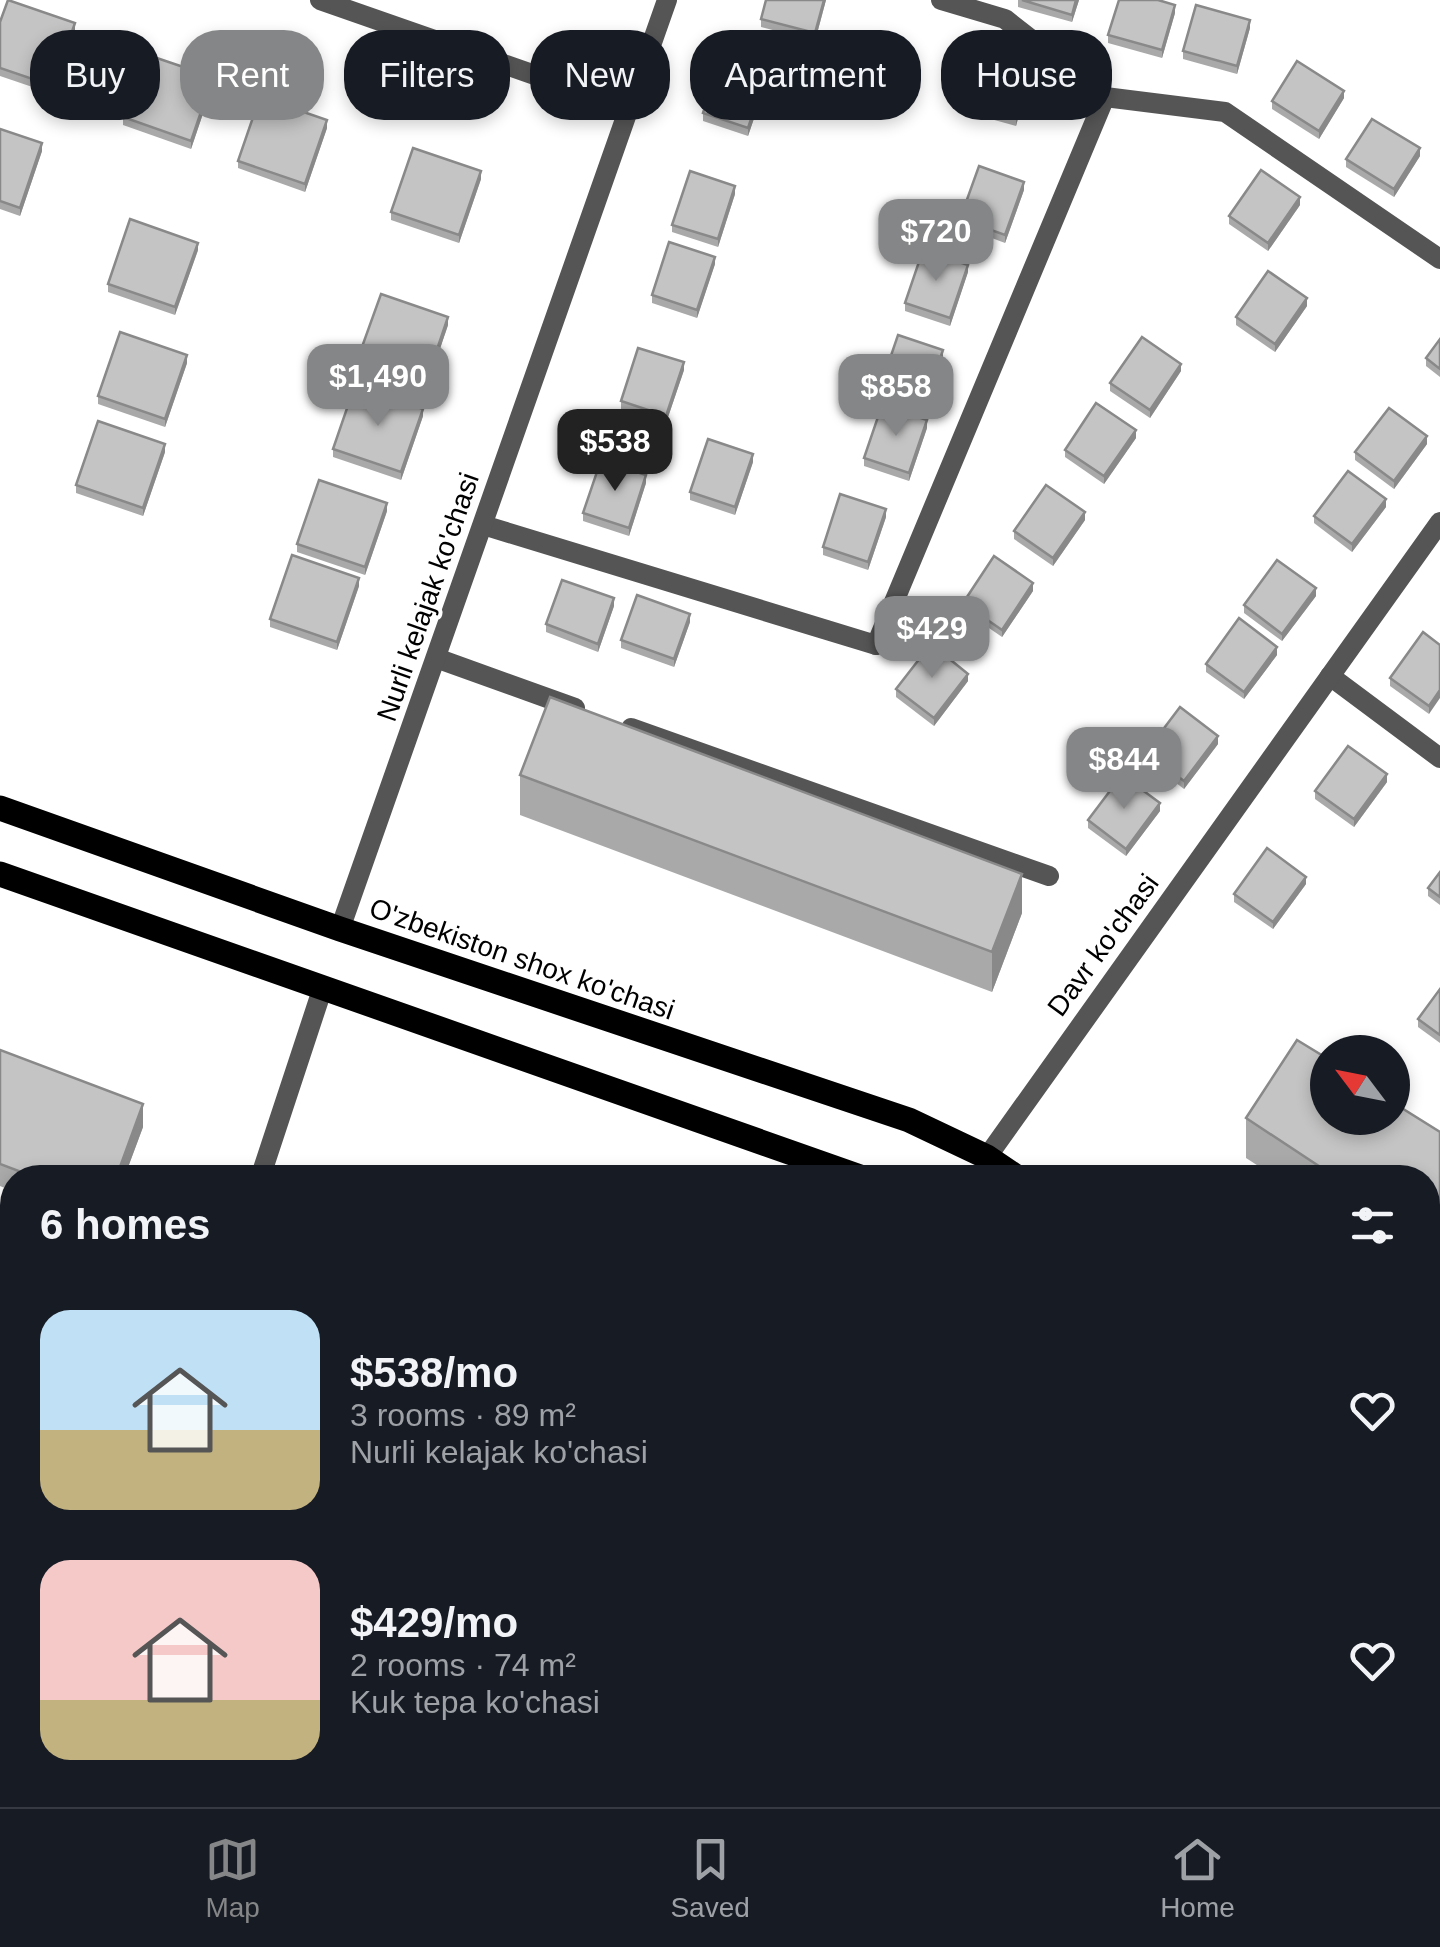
<!DOCTYPE html>
<html lang="en">
<head>
<meta charset="utf-8">
<style>
  :root { --surface:#171b24; --page:#242831; --text:#f1f3f6; --muted:#9ea1a6; --line:#363941; --accent:#858687 }
  body { margin:0; font-family:Arial,sans-serif; background:var(--page); color:var(--text); height:100vh; display:flex; flex-direction:column; font-size:38px; white-space:nowrap }
  * { box-sizing:border-box; margin:0 }
  p { font-size:32px; color:var(--muted) }
  .icon { flex:none; width:55px; height:55px; fill:none; stroke:currentColor; stroke-width:2; stroke-linecap:round; stroke-linejoin:round }
  .map { position:relative; flex:1; overflow:hidden }
  .sheet { position:absolute; left:0px; top:1165px; width:1440px; height:642px; display:flex; flex-direction:column; background:var(--surface); border-radius:40px 40px 0 0; box-shadow:0 5px 15px #0003 }
  .sheet>* { flex:none }
  .top-card { position:absolute; left:30px; top:30px; width:1380px; height:90px; display:flex; gap:20px }
  .needle { width:65px; rotate:302deg }
  .tools { position:absolute; left:1310px; top:1035px; display:grid; gap:20px }
  .tools a { display:grid; place-items:center; width:100px; height:100px; border-radius:50%; background:var(--surface); box-shadow:0 5px 15px #0003; font-size:50px }
  .price { position:absolute; translate:-50% -85px; padding:0 22px; border-radius:20px; background:var(--accent); color:#fff; font-size:32px; line-height:65px; filter:drop-shadow(0 2px 5px #0008) }
  .price::after { content:''; position:absolute; left:50%; top:60px; width:30px; height:22px; margin-left:-15px; background:inherit; clip-path:polygon(0 0,100% 0,50% 100%) }
  .price.active { background:#222; color:#fff }
  ul { padding:0; list-style:none }
  li { display:flex; align-items:center; gap:30px; height:250px; padding:0 40px }
  li span { display:grid; place-items:center; flex:none; width:280px; height:200px; border-radius:30px; color:#555 }
  li>.icon { margin-inline-start:auto }
  span .icon { width:120px; height:120px; fill:#fffc; stroke-width:1 }
  li b { font-size:42px }
  h2 { display:flex; justify-content:space-between; align-items:center; height:120px; padding:0 40px; font-size:42px }
  .tag { padding:0 35px; border-radius:40px; background:var(--surface); box-shadow:0 5px 15px #0003; font-size:35px; line-height:90px }
  .tag.active { background:var(--accent); color:#fff }
  .dock { display:flex; justify-content:space-around; align-items:center; height:140px; border-top:2px solid var(--line); background:var(--surface); font-size:28px; color:var(--muted) }
  .dock a { display:grid; justify-items:center; gap:5px }
  .dock .active { color:var(--accent) }
  .map>svg:first-child { display:block }
  .lines { fill:none; stroke-linecap:round; stroke-linejoin:round }
  .service { stroke:#555; stroke-width:20 }
  .minor { stroke:#555; stroke-width:20 }
  .primary { stroke:#000; stroke-width:25 }
  .wall { fill:#a9a9a9 }
  .shaded-wall { fill:#898989 }
  .building { fill:#c4c4c4; stroke:#898989; stroke-width:2.5 }
  .labels { text-anchor:middle; dominant-baseline:central; stroke-width:8; stroke-linejoin:round; paint-order:stroke }
  .street-label { font-size:28px; fill:#000; stroke:#fff }
</style>
</head>
<body>
<div class="map">
<svg width="1440" height="1807" viewBox="0 0 1440 1807">
  <rect width="100%" height="100%" fill="#fff"/>
  <g class="lines">
    <g class="service">
      <path d="M483 525 876 645"/>
      <path d="M1436 1679 1440 1682"/>
    </g>
    <g class="minor">
      <path d="M320 0 629 108"/>
      <path d="M941 0 1005 19 1105 97 1225 112 1440 259"/>
      <path d="M876 645 1105 97"/>
      <path d="M436 658 575 708"/>
      <path d="M1330 676 1440 758"/>
      <path d="M631 728 1049 876"/>
      <path d="M340 929 667 0"/>
      <path d="M987 1157 1440 522"/>
      <path d="M260 1178 323 987"/>
      <path d="M1281 1795 1298 1807"/>
      <path d="M52 1807 56 1795"/>
      <path d="M309 1807 313 1795"/>
      <path d="M629 1807 633 1795"/>
    </g>
    <g class="primary">
      <path d="M0 808 340 929 909 1120 987 1157 1018 1178"/>
      <path d="M0 874 863 1178"/>
      <path d="M1428 1448 1440 1457"/>
      <path d="M1428 1536 1440 1545"/>
    </g>
  </g>
  <g class="wall">
    <path d="M766 0H826L815 41 761 27V19Z"/>
    <path d="M1018 0H1079L1072 22 1018 7Z"/>
    <path d="M1175 13 1162 58 1108 43V35Z"/>
    <path d="M0 22 75 30 53 94 0 76Z"/>
    <path d="M1250 28 1237 74 1183 59V51Z"/>
    <path d="M1028 80 1016 126 962 111V103Z"/>
    <path d="M766 83 748 136 703 121V113Z"/>
    <path d="M213 84 191 149 123 125V117Z"/>
    <path d="M1344 98 1319 139 1272 109V101Z"/>
    <path d="M327 128 305 192 238 168V161Z"/>
    <path d="M0 129 42 151 20 216 0 209Z"/>
    <path d="M1420 156 1394 197 1346 167V159Z"/>
    <path d="M481 179 459 243 391 220V212Z"/>
    <path d="M1024 190 1005 243 960 226V219Z"/>
    <path d="M735 194 718 247 672 232V225Z"/>
    <path d="M1300 205 1268 251 1229 224V216Z"/>
    <path d="M198 250 175 315 108 292V284Z"/>
    <path d="M715 264 697 318 652 303V295Z"/>
    <path d="M968 272 950 326 905 311V303Z"/>
    <path d="M1307 306 1275 352 1236 325V317Z"/>
    <path d="M448 325 426 390 358 366V358Z"/>
    <path d="M1440 339V377L1426 366V358Z"/>
    <path d="M943 358 925 411 880 396V388Z"/>
    <path d="M187 363 165 427 98 404V396Z"/>
    <path d="M684 370 666 423 621 409V401Z"/>
    <path d="M1181 371 1150 418 1110 391V383Z"/>
    <path d="M423 416 401 480 333 457V449Z"/>
    <path d="M927 428 909 481 864 466V458Z"/>
    <path d="M1136 438 1104 484 1065 457V450Z"/>
    <path d="M1427 444 1394 489 1355 460V452Z"/>
    <path d="M165 452 143 516 76 493V485Z"/>
    <path d="M753 462 735 515 690 500V492Z"/>
    <path d="M646 483 629 536 583 521V513Z"/>
    <path d="M1386 507 1352 552 1314 523V516Z"/>
    <path d="M387 511 365 575 297 552V544Z"/>
    <path d="M886 517 868 570 823 555V547Z"/>
    <path d="M1085 520 1053 566 1014 539V531Z"/>
    <path d="M359 586 337 650 270 627V619Z"/>
    <path d="M1033 591 1002 637 963 610V603Z"/>
    <path d="M1316 596 1282 641 1244 613V605Z"/>
    <path d="M614 606 598 652 546 632V624Z"/>
    <path d="M690 622 674 667 621 648V640Z"/>
    <path d="M1440 645 1429 714 1390 686V678Z"/>
    <path d="M1277 655 1244 699 1206 672V664Z"/>
    <path d="M968 681 934 726 896 697V689Z"/>
    <path d="M1218 744 1184 789 1146 760V752Z"/>
    <path d="M520 775 1022 913 992 992 520 815Z"/>
    <path d="M1387 782 1354 827 1315 799V791Z"/>
    <path d="M1160 811 1126 856 1088 828V820Z"/>
    <path d="M1440 872V905L1428 896V888Z"/>
    <path d="M1306 884 1273 929 1234 902V894Z"/>
    <path d="M1440 989V1043L1418 1027V1019Z"/>
    <path d="M0 1050 143 1127 124 1178H12V1191L0 1186Z"/>
    <path d="M1246 1118 1440 1132V1284L1428 1276V1178H1277L1246 1158Z"/>
    <path d="M12 1443V1552L0 1548V1482Z"/>
    <path d="M1440 1686V1807H1388L1372 1795H1428Z"/>
  </g>
  <g class="shaded-wall">
    <path d="M824 0H826L815 41V33Z"/>
    <path d="M1076 0H1079L1072 22V15Z"/>
    <path d="M1175 5V13L1162 58V50Z"/>
    <path d="M1250 20V28L1237 74V66Z"/>
    <path d="M75 23V30L53 94V86Z"/>
    <path d="M1028 72V80L1016 126V118Z"/>
    <path d="M766 75V83L748 136V128Z"/>
    <path d="M213 77V84L191 149V141Z"/>
    <path d="M1344 91V98L1319 139V131Z"/>
    <path d="M327 120V128L305 192V184Z"/>
    <path d="M42 143V151L20 216V208Z"/>
    <path d="M1420 148V156L1394 197V189Z"/>
    <path d="M481 171V179L459 243V235Z"/>
    <path d="M1024 182V190L1005 243V235Z"/>
    <path d="M735 186V194L718 247V239Z"/>
    <path d="M1300 197V205L1268 251V243Z"/>
    <path d="M198 243V250L175 315V307Z"/>
    <path d="M715 257V264L697 318V310Z"/>
    <path d="M968 265V272L950 326V318Z"/>
    <path d="M1307 298V306L1275 352V344Z"/>
    <path d="M448 317V325L426 390V382Z"/>
    <path d="M943 350V358L925 411V403Z"/>
    <path d="M187 355V363L165 427V419Z"/>
    <path d="M684 362V370L666 423V416Z"/>
    <path d="M1181 364V371L1150 418V410Z"/>
    <path d="M423 409V416L401 480V472Z"/>
    <path d="M927 420V428L909 481V473Z"/>
    <path d="M1136 430V438L1104 484V476Z"/>
    <path d="M1427 436V444L1394 489V481Z"/>
    <path d="M165 444V452L143 516V508Z"/>
    <path d="M753 454V462L735 515V507Z"/>
    <path d="M646 475V483L629 536V528Z"/>
    <path d="M1386 499V507L1352 552V544Z"/>
    <path d="M387 503V511L365 575V567Z"/>
    <path d="M886 509V517L868 570V562Z"/>
    <path d="M1085 512V520L1053 566V558Z"/>
    <path d="M359 578V586L337 650V642Z"/>
    <path d="M1033 583V591L1002 637V630Z"/>
    <path d="M1316 588V596L1282 641V634Z"/>
    <path d="M614 598V606L598 652V644Z"/>
    <path d="M690 614V622L674 667V659Z"/>
    <path d="M1277 647V655L1244 699V692Z"/>
    <path d="M968 674V681L934 726V718Z"/>
    <path d="M1440 690V698L1429 714V706Z"/>
    <path d="M1218 736V744L1184 789V781Z"/>
    <path d="M1387 774V782L1354 827V819Z"/>
    <path d="M1160 803V811L1126 856V849Z"/>
    <path d="M1022 874V913L992 992V952Z"/>
    <path d="M1306 877V884L1273 929V922Z"/>
    <path d="M143 1104V1127L124 1178H116Z"/>
    <path d="M12 1651V1658L3 1686V1678Z"/>
    <path d="M261 1795H266L262 1807H257Z"/>
  </g>
  <g class="building">
    <path d="M8 0 75 23 53 86 0 68V22Z"/>
    <path d="M766 0H824L815 33 761 19Z"/>
    <path d="M1022 0H1076L1072 15Z"/>
    <path d="M1119 0H1158L1175 5 1162 50 1108 35Z"/>
    <path d="M1196 5 1250 20 1237 66 1183 51Z"/>
    <path d="M145 54 213 77 191 141 123 117Z"/>
    <path d="M974 57 1028 72 1016 118 962 103Z"/>
    <path d="M720 60 766 75 748 128 703 113Z"/>
    <path d="M1297 61 1344 91 1319 131 1272 101Z"/>
    <path d="M260 97 327 120 305 184 238 161Z"/>
    <path d="M1372 119 1420 148 1394 189 1346 159Z"/>
    <path d="M0 129 42 143 20 208 0 201Z"/>
    <path d="M413 148 481 171 459 235 391 212Z"/>
    <path d="M979 166 1024 182 1005 235 960 219Z"/>
    <path d="M1261 170 1300 197 1268 243 1229 216Z"/>
    <path d="M690 171 735 186 718 239 672 225Z"/>
    <path d="M130 219 198 243 175 307 108 284Z"/>
    <path d="M669 242 715 257 697 310 652 295Z"/>
    <path d="M923 250 968 265 950 318 905 303Z"/>
    <path d="M1268 271 1307 298 1275 344 1236 317Z"/>
    <path d="M381 294 448 317 426 382 358 358Z"/>
    <path d="M120 332 187 355 165 419 98 396Z"/>
    <path d="M898 335 943 350 925 403 880 388Z"/>
    <path d="M1142 337 1181 364 1150 410 1110 383Z"/>
    <path d="M1440 339V369L1426 358Z"/>
    <path d="M638 348 684 362 666 416 621 401Z"/>
    <path d="M355 385 423 409 401 472 333 449Z"/>
    <path d="M1096 403 1136 430 1104 476 1065 450Z"/>
    <path d="M882 405 927 420 909 473 864 458Z"/>
    <path d="M1389 408 1427 436 1394 481 1355 452Z"/>
    <path d="M98 421 165 444 143 508 76 485Z"/>
    <path d="M708 439 753 454 735 507 690 492Z"/>
    <path d="M601 460 646 475 629 528 583 513Z"/>
    <path d="M1348 471 1386 499 1352 544 1314 516Z"/>
    <path d="M319 480 387 503 365 567 297 544Z"/>
    <path d="M1046 485 1085 512 1053 558 1014 531Z"/>
    <path d="M840 494 886 509 868 562 823 547Z"/>
    <path d="M292 555 359 578 337 642 270 619Z"/>
    <path d="M994 556 1033 583 1002 630 963 603Z"/>
    <path d="M1277 560 1316 588 1282 634 1244 605Z"/>
    <path d="M562 580 614 598 598 644 546 624Z"/>
    <path d="M637 595 690 614 674 659 621 640Z"/>
    <path d="M1239 618 1277 647 1244 692 1206 664Z"/>
    <path d="M1423 632 1440 645V690L1429 706 1390 678Z"/>
    <path d="M931 644 968 674 934 718 896 689Z"/>
    <path d="M550 697 1022 874 992 952 520 775Z"/>
    <path d="M1180 707 1218 736 1184 781 1146 752Z"/>
    <path d="M1348 746 1387 774 1354 819 1315 791Z"/>
    <path d="M1122 775 1160 803 1126 849 1088 820Z"/>
    <path d="M1267 848 1306 877 1273 922 1234 894Z"/>
    <path d="M1440 872V897L1428 888Z"/>
    <path d="M1440 989V1035L1418 1019Z"/>
    <path d="M1297 1040 1328 1059V1118H1392V1102L1440 1132V1244L1428 1236V1178H1337L1246 1118Z"/>
    <path d="M0 1050 143 1104 116 1178H37L0 1164Z"/>
    <path d="M367 1173 384 1178H366Z"/>
    <path d="M12 1443V1544L0 1540V1482Z"/>
    <path d="M0 1569 12 1573V1651L3 1678 0 1677Z"/>
    <path d="M1428 1677 1440 1686V1805L1426 1795H1428Z"/>
    <path d="M169 1795H261L257 1807H164Z"/>
  </g>
  <g class="labels">
    <g class="street-label">
      <text transform="translate(428 597) rotate(-71)">Nurli kelajak ko'chasi</text>
      <text transform="translate(1103 945) rotate(-54)">Davr ko'chasi</text>
      <text transform="translate(522 959) rotate(19)">O'zbekiston shox ko'chasi</text>
    </g>
  </g>
</svg>
<div class="tools">
<a><svg class="needle" viewBox="-14 -14 28 28"><path d="M0-13l5 13h-10z" fill="#e53935"/><path d="M0 13l5-13h-10z" fill="#9ea1a6"/></svg></a>
</div>
<b class="price" style="left:936px;top:284px">$720</b>
<b class="price" style="left:378px;top:429px">$1,490</b>
<b class="price" style="left:896px;top:439px">$858</b>
<b class="price active" style="left:615px;top:494px">$538</b>
<b class="price" style="left:932px;top:681px">$429</b>
<b class="price" style="left:1124px;top:812px">$844</b>
<div class="top-card">
<a class="tag">Buy</a>
<a class="tag active">Rent</a>
<a class="tag">Filters</a>
<a class="tag">New</a>
<a class="tag">Apartment</a>
<a class="tag">House</a>
</div>
<section class="sheet">
<h2>6 homes<svg class="icon" aria-label="filters" viewBox="0 0 24 24"><path d="M4 7h16M4 17h16"/><circle cx="9" cy="7" r="2"/><circle cx="15" cy="17" r="2"/></svg></h2>
<ul>
<li><span style="background:linear-gradient(#bfe0f5 60%,#c2b280 0)"><svg class="icon" aria-label="home" viewBox="0 0 24 24"><path d="M3 11l9-7 9 7M6 9v11h12V9"/></svg></span><div><b>$538/mo</b><p>3 rooms · 89 m²</p><p>Nurli kelajak ko'chasi</p></div><svg class="icon" aria-label="heart" viewBox="0 0 24 24"><path d="M12 20l-8-8c-3-5 5-10 8-4 3-6 11-1 8 4z"/></svg></li>
<li><span style="background:linear-gradient(#f6c9c9 70%,#c2b280 0)"><svg class="icon" aria-label="home" viewBox="0 0 24 24"><path d="M3 11l9-7 9 7M6 9v11h12V9"/></svg></span><div><b>$429/mo</b><p>2 rooms · 74 m²</p><p>Kuk tepa ko'chasi</p></div><svg class="icon" aria-label="heart" viewBox="0 0 24 24"><path d="M12 20l-8-8c-3-5 5-10 8-4 3-6 11-1 8 4z"/></svg></li>
</ul>
</section>
</div>
<nav class="dock">
<a class="active"><svg class="icon" aria-label="map" viewBox="0 0 24 24"><path d="M3 6l6-2 6 2 6-2v14l-6 2-6-2-6 2zM9 4v14M15 6v14"/></svg>Map</a>
<a><svg class="icon" aria-label="saved" viewBox="0 0 24 24"><path d="M7 4h10v16l-5-4-5 4z"/></svg>Saved</a>
<a><svg class="icon" aria-label="home" viewBox="0 0 24 24"><path d="M3 11l9-7 9 7M6 9v11h12V9"/></svg>Home</a>
</nav>
</body>
</html>
